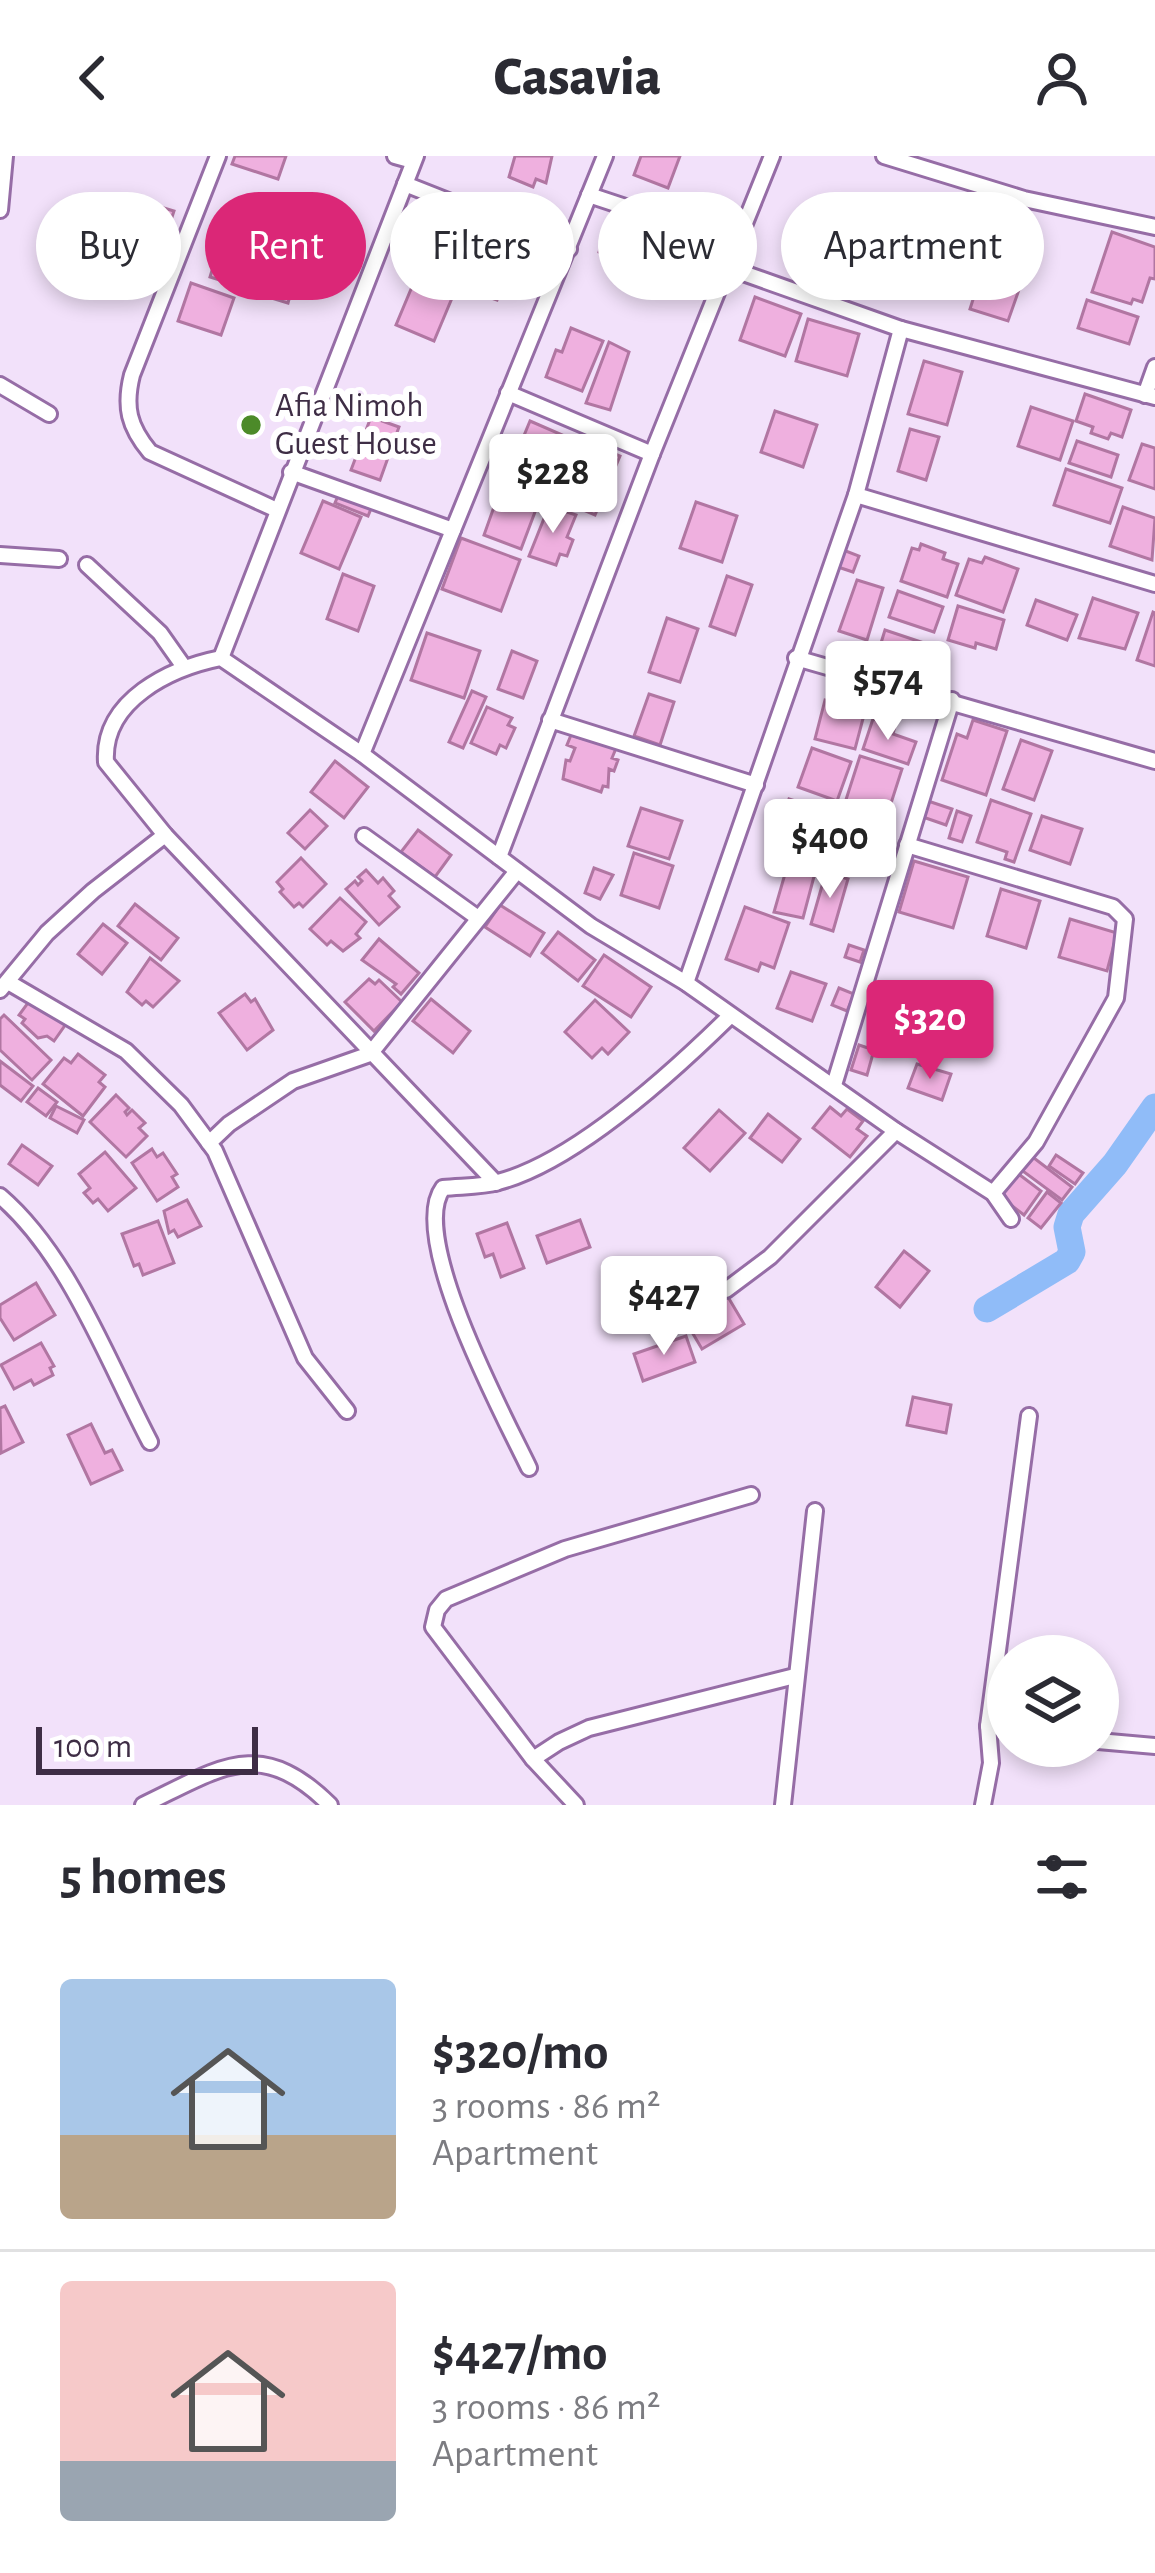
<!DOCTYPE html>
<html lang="en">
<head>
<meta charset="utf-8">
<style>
  :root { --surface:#fff; --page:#f2f2f3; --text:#2b2b33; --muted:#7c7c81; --line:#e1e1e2; --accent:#db2777 }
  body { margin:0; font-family:"Alegreya Sans",sans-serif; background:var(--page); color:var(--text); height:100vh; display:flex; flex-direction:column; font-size:45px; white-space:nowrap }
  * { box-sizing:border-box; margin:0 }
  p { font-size:39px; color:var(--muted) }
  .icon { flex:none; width:66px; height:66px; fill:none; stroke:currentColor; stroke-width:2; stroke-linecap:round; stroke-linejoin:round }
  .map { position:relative; height:1649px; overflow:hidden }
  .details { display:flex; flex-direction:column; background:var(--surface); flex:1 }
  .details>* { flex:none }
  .hud { position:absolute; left:36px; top:36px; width:1083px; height:108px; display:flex; gap:24px }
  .controls { position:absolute; left:987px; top:1479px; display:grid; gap:24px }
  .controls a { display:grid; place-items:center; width:132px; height:132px; border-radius:50%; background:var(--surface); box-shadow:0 6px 18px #0003; font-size:60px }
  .scale { position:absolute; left:36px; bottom:30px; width:222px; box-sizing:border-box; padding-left:12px; border:6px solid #3e2d45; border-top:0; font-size:33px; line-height:42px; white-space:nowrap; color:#3e2d45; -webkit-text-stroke:9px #fff; paint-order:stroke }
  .price { position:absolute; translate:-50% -102px; padding:0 27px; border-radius:12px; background:#fff; color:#222; font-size:39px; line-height:78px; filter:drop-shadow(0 3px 6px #0008) }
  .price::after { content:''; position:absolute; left:50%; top:72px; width:36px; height:27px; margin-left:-18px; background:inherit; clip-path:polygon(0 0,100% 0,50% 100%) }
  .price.selected { background:var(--accent); color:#fff }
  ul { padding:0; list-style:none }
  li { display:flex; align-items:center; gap:36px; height:300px; padding:0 60px }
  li+li { border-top:3px solid var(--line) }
  li span { display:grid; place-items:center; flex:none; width:336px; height:240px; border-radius:12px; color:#555 }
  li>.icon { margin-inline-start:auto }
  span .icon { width:144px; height:144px; fill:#fffc; stroke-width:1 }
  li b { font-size:51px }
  h2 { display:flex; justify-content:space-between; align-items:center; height:144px; padding:0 60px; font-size:51px }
  .pill { padding:0 42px; border-radius:54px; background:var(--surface); box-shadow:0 6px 18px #0003; font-size:42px; line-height:108px }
  .pill.selected { background:var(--accent); color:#fff }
  header { display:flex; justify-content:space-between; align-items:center; height:156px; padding:0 60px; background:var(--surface); font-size:54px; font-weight:800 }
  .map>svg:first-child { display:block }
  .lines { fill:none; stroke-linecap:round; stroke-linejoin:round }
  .river { stroke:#90bcf8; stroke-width:27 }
  .building { fill:#efb0df; stroke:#b176a2; stroke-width:3 }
  .street-casing { stroke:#966da6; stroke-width:20 }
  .street { stroke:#fff; stroke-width:14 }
  .poi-dot { fill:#4c8a29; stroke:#fff; stroke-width:4.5 }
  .labels { text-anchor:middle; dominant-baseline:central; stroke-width:12; stroke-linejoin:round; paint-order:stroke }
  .poi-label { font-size:33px; fill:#3e2d45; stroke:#fff; text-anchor:start }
</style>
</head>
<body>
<header><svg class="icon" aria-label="back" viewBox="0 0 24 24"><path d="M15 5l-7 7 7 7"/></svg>Casavia<svg class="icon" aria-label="person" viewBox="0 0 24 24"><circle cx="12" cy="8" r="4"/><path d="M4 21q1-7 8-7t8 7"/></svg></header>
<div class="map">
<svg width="1155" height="1649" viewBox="0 0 1155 1649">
  <rect width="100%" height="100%" fill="#f2e1fa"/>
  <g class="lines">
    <path class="river" d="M987 1153 1067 1105 1072 1096 1067 1071 1071 1058 1115 1008 1155 951"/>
  </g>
  <g class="building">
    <path d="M235 0H286L278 23 232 8Z"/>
    <path d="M515 0H552L546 27 536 23 533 31 509 21Z"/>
    <path d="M641 0H680L668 32 634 19Z"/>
    <path d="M120 40 139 46 128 85 109 79Z"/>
    <path d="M144 46 174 55 161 95 132 86Z"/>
    <path d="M315 52 340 60 335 75 342 77 337 92 332 90 330 98 304 90Z"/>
    <path d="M952 54 987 66 975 104 939 93Z"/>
    <path d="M611 57 649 71 629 118 604 110 608 99 599 96Z"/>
    <path d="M275 58 301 66 294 90 268 82Z"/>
    <path d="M824 63 870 79 858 114 812 99Z"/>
    <path d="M656 70 693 82 674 138 637 126Z"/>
    <path d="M224 75 250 83 236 129 210 121Z"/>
    <path d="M1112 76 1155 91V123L1150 122 1142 146 1133 143 1131 148 1092 136Z"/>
    <path d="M878 83 919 97 905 138 864 124Z"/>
    <path d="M260 85 303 97 299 111 291 108 283 134 291 136 288 147 245 134Z"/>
    <path d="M476 107 506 118 497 144 466 133Z"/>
    <path d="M983 112 1022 125 1008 165 970 153Z"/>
    <path d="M414 126 452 142 434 185 396 169Z"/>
    <path d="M191 127 234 142 221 179 178 165Z"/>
    <path d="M755 141 801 158 785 200 740 184Z"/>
    <path d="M1087 144 1138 161 1129 188 1078 172Z"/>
    <path d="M808 163 859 178 847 220 796 205Z"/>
    <path d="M571 172 603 185 582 235 546 221 556 194 562 196Z"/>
    <path d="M609 186 629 196 610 254 586 247Z"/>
    <path d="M924 205 962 216 947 269 908 258Z"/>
    <path d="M1085 238 1131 254 1122 281 1111 277 1108 283 1091 277 1093 271 1076 265Z"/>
    <path d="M1031 251 1073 265 1060 304 1018 290Z"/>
    <path d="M775 255 817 269 803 311 761 296Z"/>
    <path d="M371 261 399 271 380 324 351 314Z"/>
    <path d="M530 265 567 281 543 339 506 323Z"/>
    <path d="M910 273 939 281 926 324 898 315Z"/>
    <path d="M575 281 620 300 595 359 551 340Z"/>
    <path d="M1077 285 1118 299 1111 321 1069 307Z"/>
    <path d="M1142 288 1155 292V333L1129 324Z"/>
    <path d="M1066 313 1122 332 1110 367 1054 349Z"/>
    <path d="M500 334 538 348 521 393 484 379Z"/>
    <path d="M340 335 373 348 368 360 335 347Z"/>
    <path d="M323 345 361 361 339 413 301 397Z"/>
    <path d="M696 346 737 360 722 406 680 392Z"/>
    <path d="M549 350 576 359 567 381 573 384 567 400 560 398 556 409 529 400Z"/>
    <path d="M1123 351 1155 362 1152 404 1110 390Z"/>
    <path d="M461 382 520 404 501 455 442 433Z"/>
    <path d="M921 388 945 397 943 403 958 408 947 441 901 425 912 392 919 394Z"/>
    <path d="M838 392 859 400 853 416 832 409Z"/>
    <path d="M985 401 1018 413 1003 456 956 439 969 403 982 407Z"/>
    <path d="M343 418 374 430 358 475 327 463Z"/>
    <path d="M727 420 752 429 735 479 710 470Z"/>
    <path d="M857 424 883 432 867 484 839 475Z"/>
    <path d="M898 435 943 451 934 476 889 461Z"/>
    <path d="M1093 442 1138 457 1125 493 1079 482Z"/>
    <path d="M1036 444 1077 459 1067 484 1027 469Z"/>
    <path d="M958 450 1004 464 996 493 976 487 975 492 948 484Z"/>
    <path d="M1153 456 1155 457V510L1137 504Z"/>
    <path d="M667 462 698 473 680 526 649 516Z"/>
    <path d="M885 474 921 486 913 509 877 500Z"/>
    <path d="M427 477 480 495 464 542 411 524Z"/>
    <path d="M512 495 537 505 523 542 498 533Z"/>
    <path d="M472 535 486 541 463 592 449 586Z"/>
    <path d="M649 538 674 546 660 589 634 580Z"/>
    <path d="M825 544 865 555 855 593 815 583Z"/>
    <path d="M487 551 512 562 508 569 515 572 506 592 500 589 496 598 471 587Z"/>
    <path d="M873 563 895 570 893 578 916 586 908 608 863 593Z"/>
    <path d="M973 564 1007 575 986 639 942 624 957 578 967 582Z"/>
    <path d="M571 579 584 583 585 579 617 590 612 602 618 604 614 615 609 613 608 631 603 630 601 636 563 623 566 604 570 605 575 592 567 589Z"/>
    <path d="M1021 584 1052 595 1034 644 1003 633Z"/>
    <path d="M812 592 851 606 837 645 798 631Z"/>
    <path d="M860 600 902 613 885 666 843 653Z"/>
    <path d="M335 605 368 631 344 662 311 636Z"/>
    <path d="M789 643 823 654 811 691 777 680Z"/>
    <path d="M925 644 952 653 946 669 920 660Z"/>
    <path d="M991 644 1031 658 1014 706 1005 703 1007 696 977 686Z"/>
    <path d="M641 652 682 665 669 703 628 690Z"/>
    <path d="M310 654 327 670 305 693 288 677Z"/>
    <path d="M957 655 971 660 962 686 949 682Z"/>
    <path d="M835 657 876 669 873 680 867 678 860 700 868 702 865 712 823 700Z"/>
    <path d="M1042 660 1082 673 1070 708 1030 694Z"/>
    <path d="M418 674 451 699 435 721 401 696Z"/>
    <path d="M634 697 673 710 659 752 621 739Z"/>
    <path d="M301 702 326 728 303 751 299 747 294 751 280 736 283 733 277 726Z"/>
    <path d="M789 704 816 713 803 762 774 756Z"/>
    <path d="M914 705 968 721 953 772 899 756Z"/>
    <path d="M594 712 613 719 600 743 585 737Z"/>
    <path d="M366 714 378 727 383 722 394 735 389 740 399 751 379 769 346 733 355 725 358 729 362 725 358 721Z"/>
    <path d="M826 716 848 723 833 775 811 768Z"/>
    <path d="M1001 733 1040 745 1026 792 987 780Z"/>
    <path d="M340 742 366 766 356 778 360 782 343 795 331 785 327 789 310 773Z"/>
    <path d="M135 748 178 782 161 804 118 770Z"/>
    <path d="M500 749 544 777 530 800 485 771Z"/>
    <path d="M745 751 789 767 774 812 761 807 758 815 726 803Z"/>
    <path d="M1070 763 1117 777 1107 815 1059 801Z"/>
    <path d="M103 768 127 787 102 818 78 798Z"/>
    <path d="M558 776 595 804 578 825 542 797Z"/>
    <path d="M379 783 419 817 401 838 393 831 396 828 362 804Z"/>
    <path d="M849 789 864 794 860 806 845 801Z"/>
    <path d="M604 799 651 831 631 861 583 830Z"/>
    <path d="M150 802 179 825 153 851 146 845 142 849 127 836Z"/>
    <path d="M791 816 826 828 812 865 777 852Z"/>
    <path d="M369 823 375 828 379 824 402 846 374 875 345 846Z"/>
    <path d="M839 832 854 838 847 855 832 849Z"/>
    <path d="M245 838 251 846 255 843 273 874 247 894 219 857Z"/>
    <path d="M33 840 68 865 54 885 47 880 38 882 22 867 25 863 19 859Z"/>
    <path d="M431 843 470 875 453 897 413 865Z"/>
    <path d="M595 844 629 876 608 898 602 892 592 902 565 876Z"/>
    <path d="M4 859 51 904 32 924 0 894V863Z"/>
    <path d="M859 889 874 894 867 919 851 914Z"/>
    <path d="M78 898 105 919 99 926 105 931 83 960 43 928 64 902 71 907Z"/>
    <path d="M0 905 33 930 21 945 0 929Z"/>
    <path d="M917 908 951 918 942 944 908 932Z"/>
    <path d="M38 932 57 946 46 960 27 946Z"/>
    <path d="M116 939 129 952 125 956 127 959 132 954 145 967 139 972 147 980 126 1001 90 966Z"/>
    <path d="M56 950 84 964 77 977 50 962Z"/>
    <path d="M830 951 841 960 847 953 863 965 857 973 867 980 850 1001 813 972Z"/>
    <path d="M719 954 745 977 710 1015 684 992Z"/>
    <path d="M768 958 800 983 782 1006 750 982Z"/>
    <path d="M22 989 52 1010 38 1029 9 1008Z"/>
    <path d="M152 993 157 1001 163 997 177 1018 172 1021 178 1031 157 1045 132 1007Z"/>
    <path d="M105 996 136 1032 108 1055 98 1043 93 1047 84 1037 90 1032 79 1018Z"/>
    <path d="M1030 999 1072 1031 1062 1044 1020 1013Z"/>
    <path d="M1056 999 1083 1017 1075 1028 1049 1010Z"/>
    <path d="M1016 1016 1041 1035 1024 1059 998 1039Z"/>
    <path d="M1047 1036 1061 1047 1041 1072 1028 1062Z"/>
    <path d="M187 1044 201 1070 178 1081 174 1074 169 1077 164 1055Z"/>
    <path d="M580 1064 590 1091 547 1107 537 1080Z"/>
    <path d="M158 1065 174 1107 143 1119 139 1108 134 1110 122 1078Z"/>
    <path d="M507 1067 524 1112 501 1121 493 1098 485 1101 477 1078Z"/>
    <path d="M904 1095 929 1115 900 1151 876 1131Z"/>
    <path d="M36 1127 55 1159 14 1184 0 1162V1149Z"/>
    <path d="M728 1141 744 1168 702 1193 686 1166Z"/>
    <path d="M686 1180 695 1206 643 1225 634 1198Z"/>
    <path d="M41 1187 54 1210 50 1212 53 1219 34 1229 31 1224 14 1233 1 1209Z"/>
    <path d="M913 1241 951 1249 946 1277 907 1269Z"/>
    <path d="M5 1250 23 1286 1 1297 0 1252Z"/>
    <path d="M91 1268 105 1297 112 1294 122 1314 91 1328 68 1279Z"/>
  </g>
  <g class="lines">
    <defs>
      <g id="street">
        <path d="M218 0 132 219C124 251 129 271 150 296L277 354"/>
        <path d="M395 0 413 5"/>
        <path d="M884 0 1024 43 1155 71"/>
        <path d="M405 28 569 93"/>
        <path d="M589 39 737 88"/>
        <path d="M0 54 5 0"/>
        <path d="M729 112 901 173 1155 241"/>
        <path d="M0 229 49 258"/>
        <path d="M508 237 652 298"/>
        <path d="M1145 239 1155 211"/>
        <path d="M291 316 453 374"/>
        <path d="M856 339 1155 428"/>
        <path d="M0 399 59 403"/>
        <path d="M87 409 160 477 184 511"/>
        <path d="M221 502 416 0"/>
        <path d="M796 502 1155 605"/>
        <path d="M550 564 756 629"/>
        <path d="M362 598 605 0"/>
        <path d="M364 680 478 762"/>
        <path d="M907 689 1113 751 1125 763 1116 842 1036 986 993 1037"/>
        <path d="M499 701 652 298 772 0"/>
        <path d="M8 826 126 895 181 949 215 995 305 1202 347 1255"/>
        <path d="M686 827 856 339 901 173"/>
        <path d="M0 834 47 777 93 735 165 679"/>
        <path d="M834 929 952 544"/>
        <path d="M209 987 229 968 293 925 370 898 517 715"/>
        <path d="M496 1027 165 679 106 606C102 544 171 512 221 502L362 598 591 770 686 827 896 975 993 1037 1011 1063"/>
        <path d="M0 1040C69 1099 108 1206 150 1286"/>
        <path d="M726 1134 770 1101 896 975"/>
        <path d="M529 1312C504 1260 407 1080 443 1032 461 1030 481 1031 498 1026 575 1006 674 915 730 860"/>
        <path d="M988 1570 1008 1573"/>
        <path d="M1098 1585 1155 1590"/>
        <path d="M533 1603 559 1586 589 1572 795 1520"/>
        <path d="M143 1649C219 1613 259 1579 330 1649"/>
        <path d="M576 1649 533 1603 433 1471 437 1454 446 1443 565 1393 751 1339"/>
        <path d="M783 1649 815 1355"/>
        <path d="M983 1649 991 1607 988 1570 1029 1260"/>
      </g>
    </defs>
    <use href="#street" class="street-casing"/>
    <use href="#street" class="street"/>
  </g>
  <circle class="poi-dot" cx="251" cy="269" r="12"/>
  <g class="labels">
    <g class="poi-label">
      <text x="275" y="250">Afia Nimoh<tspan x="275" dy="38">Guest House</tspan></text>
    </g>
  </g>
</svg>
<div class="controls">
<a><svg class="icon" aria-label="layers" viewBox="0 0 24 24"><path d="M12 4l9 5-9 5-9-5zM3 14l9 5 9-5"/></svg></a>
</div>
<div class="scale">100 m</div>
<b class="price" style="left:553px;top:380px">$228</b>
<b class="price" style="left:888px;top:587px">$574</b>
<b class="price" style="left:830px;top:745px">$400</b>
<b class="price selected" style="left:930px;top:926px">$320</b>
<b class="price" style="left:664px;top:1202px">$427</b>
<div class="hud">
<a class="pill">Buy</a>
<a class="pill selected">Rent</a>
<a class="pill">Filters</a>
<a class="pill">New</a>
<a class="pill">Apartment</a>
</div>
</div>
<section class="details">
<h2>5 homes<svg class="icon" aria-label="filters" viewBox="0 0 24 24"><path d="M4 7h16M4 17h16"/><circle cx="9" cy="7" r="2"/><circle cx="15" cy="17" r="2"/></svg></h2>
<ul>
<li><span style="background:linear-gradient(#a9c7e8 65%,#b9a48a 0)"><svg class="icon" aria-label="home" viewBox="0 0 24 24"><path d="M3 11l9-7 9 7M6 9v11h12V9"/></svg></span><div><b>$320/mo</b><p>3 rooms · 86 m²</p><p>Apartment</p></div></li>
<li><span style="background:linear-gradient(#f6c9c9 75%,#9aa5b1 0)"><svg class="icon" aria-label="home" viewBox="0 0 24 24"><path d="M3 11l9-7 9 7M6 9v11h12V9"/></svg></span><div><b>$427/mo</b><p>3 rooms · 86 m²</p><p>Apartment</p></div></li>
</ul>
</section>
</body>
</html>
